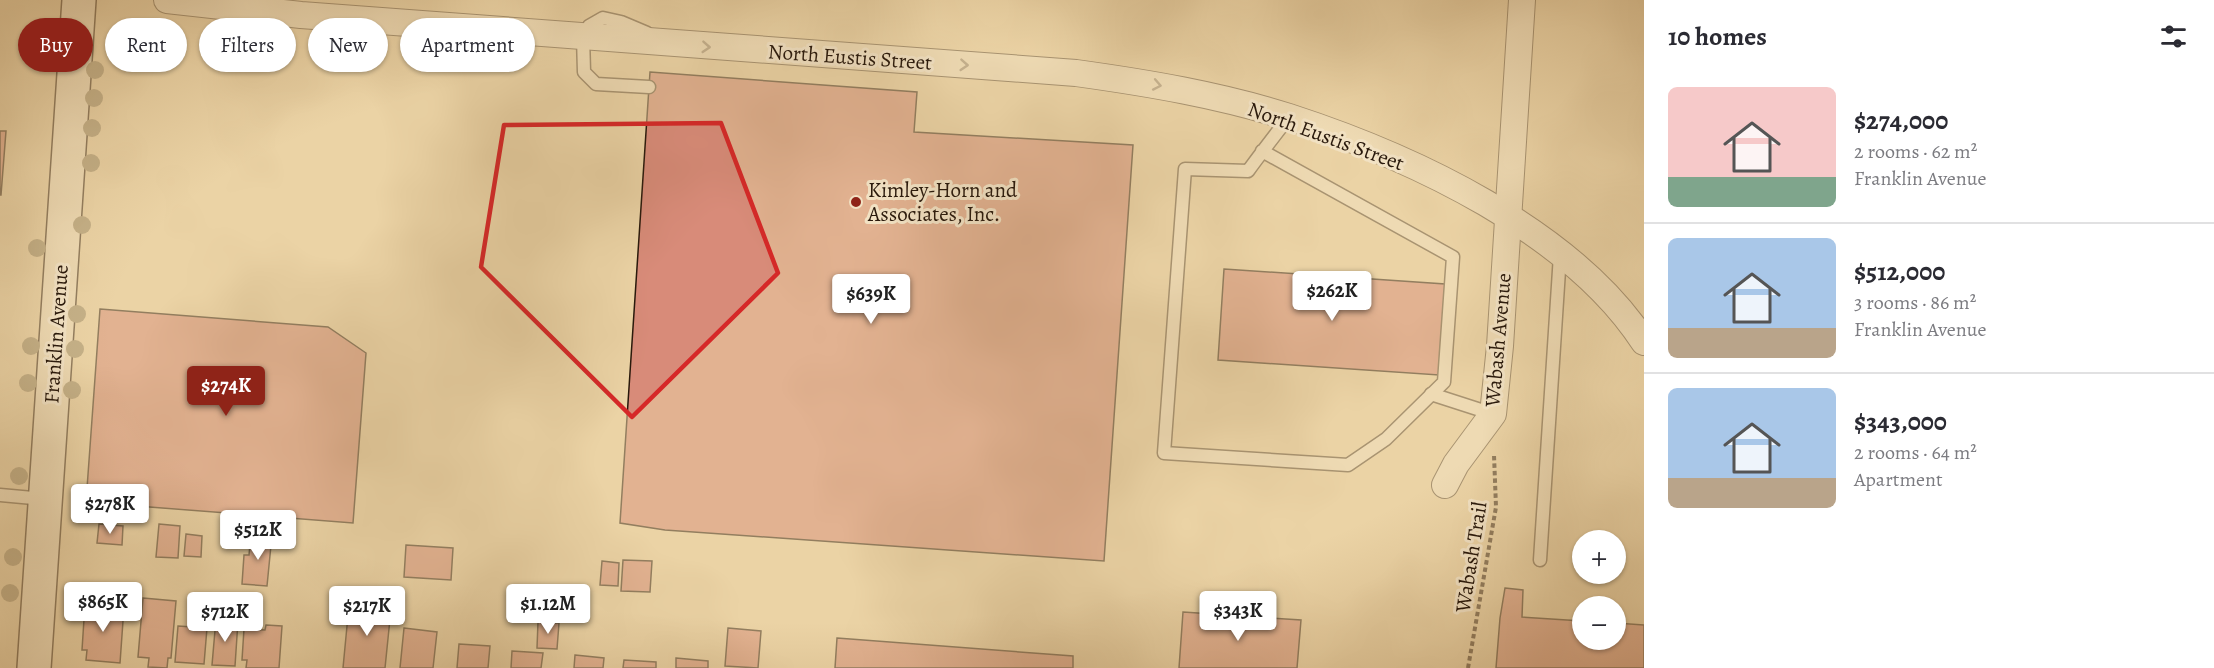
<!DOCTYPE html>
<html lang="en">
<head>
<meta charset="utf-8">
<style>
  :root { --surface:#fff; --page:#f7f7f7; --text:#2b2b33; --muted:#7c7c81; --line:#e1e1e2; --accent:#8f2418 }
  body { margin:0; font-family:Alegreya,serif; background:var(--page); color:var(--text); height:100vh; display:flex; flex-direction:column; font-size:22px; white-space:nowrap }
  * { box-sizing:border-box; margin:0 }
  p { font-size:20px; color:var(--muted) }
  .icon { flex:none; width:33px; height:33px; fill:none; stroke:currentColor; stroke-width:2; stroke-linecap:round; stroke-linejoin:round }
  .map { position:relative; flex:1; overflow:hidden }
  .drawer { display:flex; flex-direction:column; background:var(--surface); width:570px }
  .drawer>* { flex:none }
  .top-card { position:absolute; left:18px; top:18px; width:570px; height:54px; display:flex; gap:12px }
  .buttons { position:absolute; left:1572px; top:530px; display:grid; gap:12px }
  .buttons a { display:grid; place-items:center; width:54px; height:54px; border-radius:50%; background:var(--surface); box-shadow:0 2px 4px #0004; font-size:30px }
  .price { position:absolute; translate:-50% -51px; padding:0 14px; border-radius:6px; background:#fff; color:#222; font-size:20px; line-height:39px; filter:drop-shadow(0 2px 3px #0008) }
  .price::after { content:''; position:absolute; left:50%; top:36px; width:18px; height:14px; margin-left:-9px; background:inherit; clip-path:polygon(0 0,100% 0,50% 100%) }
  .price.current { background:var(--accent); color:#fff }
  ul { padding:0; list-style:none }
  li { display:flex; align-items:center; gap:18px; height:150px; padding:0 24px }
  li+li { border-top:2px solid var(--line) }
  li span { display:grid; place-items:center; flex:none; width:168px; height:120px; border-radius:9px; color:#555 }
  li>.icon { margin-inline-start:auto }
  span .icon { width:72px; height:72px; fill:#fffc; stroke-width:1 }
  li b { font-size:26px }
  h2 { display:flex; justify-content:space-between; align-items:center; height:72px; padding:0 24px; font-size:26px }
  .chip { padding:0 21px; border-radius:27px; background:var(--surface); box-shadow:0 2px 4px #0004; font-size:21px; line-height:54px }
  .chip.current { background:var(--accent); color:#fff }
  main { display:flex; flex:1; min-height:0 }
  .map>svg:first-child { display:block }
  .building { fill:#d88b79; stroke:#28180b; stroke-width:1.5 }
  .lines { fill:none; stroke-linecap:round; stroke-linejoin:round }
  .lane-casing { stroke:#594732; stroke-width:15 }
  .street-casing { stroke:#594732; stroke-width:28 }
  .secondary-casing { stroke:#28180b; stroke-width:36 }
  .path { stroke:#28180b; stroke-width:4; stroke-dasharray:4.5 3; stroke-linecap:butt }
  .lane { stroke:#f2e2c4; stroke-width:12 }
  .street { stroke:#f2e2c4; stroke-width:26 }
  .secondary { stroke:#f2e2c4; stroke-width:33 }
  .tree { fill:#988764 }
  .oneway { stroke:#978771 }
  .marked { fill:none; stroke:#d62828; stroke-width:4.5; stroke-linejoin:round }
  .poi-dot { fill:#8f2418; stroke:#f2e2c4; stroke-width:2 }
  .labels { text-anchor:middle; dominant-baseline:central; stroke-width:6; stroke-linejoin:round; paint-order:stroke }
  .street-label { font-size:21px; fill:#28180b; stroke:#f2e2c4 }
  .poi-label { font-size:21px; fill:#28180b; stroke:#f2e2c4; text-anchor:start }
</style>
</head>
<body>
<main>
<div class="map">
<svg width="1644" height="668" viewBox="0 0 1644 668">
  <rect width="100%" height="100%" fill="#ebd3a5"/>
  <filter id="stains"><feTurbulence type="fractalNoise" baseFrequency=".00333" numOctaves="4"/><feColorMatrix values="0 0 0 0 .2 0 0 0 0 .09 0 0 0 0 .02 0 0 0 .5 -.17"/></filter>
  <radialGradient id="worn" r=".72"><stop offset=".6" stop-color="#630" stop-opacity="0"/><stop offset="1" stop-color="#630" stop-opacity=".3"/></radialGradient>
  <g class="building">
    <path d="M650 72 917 92 914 132 1133 145 1104 561 665 530 620 523Z"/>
    <path d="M0 131H6L1 195H0Z"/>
    <path d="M1224 269 1445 284 1439 375 1218 360Z"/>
    <path d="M100 309 328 327 366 353 353 523 86 502Z"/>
    <path d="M99 524 123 526 122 545 97 543Z"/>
    <path d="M159 524 180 526 178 558 156 557Z"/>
    <path d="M251 533 272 535 267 586 242 584 244 555H249Z"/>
    <path d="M186 534 202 536 201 557 184 556Z"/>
    <path d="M406 545 453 548 451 580 404 577Z"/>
    <path d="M623 560 652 561 650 592 621 591Z"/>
    <path d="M602 561 619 563 618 586 600 585Z"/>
    <path d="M1505 588 1523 590 1522 617 1582 621V639H1616V623L1644 625V668H1496L1500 618Z"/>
    <path d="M143 598 176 601 171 658H168L167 668 148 667 149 658 138 657Z"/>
    <path d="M85 604 124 607 120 663 86 660 87 650H82Z"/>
    <path d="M349 605 391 609 385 668H343Z"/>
    <path d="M1183 612 1301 620 1297 668H1179Z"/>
    <path d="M216 619 238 621 235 666 212 665Z"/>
    <path d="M538 622 559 623 557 649 537 648Z"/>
    <path d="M266 625 282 626 279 668H246L247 660H242L244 629 265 630Z"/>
    <path d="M178 626 207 628 204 664 175 662Z"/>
    <path d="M404 628 437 632 433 668H400Z"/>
    <path d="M728 628 761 631 758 668 725 666Z"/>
    <path d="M837 638 1073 656V668H835Z"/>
    <path d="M459 644 490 646 488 668H457Z"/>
    <path d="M512 651 543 653 541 668H511Z"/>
    <path d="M575 655 604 658 603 668H574Z"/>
    <path d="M676 658 708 661V668H676Z"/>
    <path d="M624 660 656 662V668H623Z"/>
  </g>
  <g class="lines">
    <defs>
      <g id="lane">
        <path d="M647 33 621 22 603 18 589 26 583 37 584 72 596 84 649 87"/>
        <path d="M1262 151 1453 257 1444 382 1386 439 1348 465 1164 453 1185 169 1248 171C1261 153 1275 135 1289 117"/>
        <path d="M1431 394 1493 414"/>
        <path d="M0 495 44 499"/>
        <path d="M1540 560 1560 255"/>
      </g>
      <g id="street">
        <path d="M167 0 301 15 1076 73C1148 83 1220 95 1289 117 1412 157 1572 231 1644 342"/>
        <path d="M1445 485 1456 464 1493 414 1500 346 1522 0"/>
      </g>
      <path id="secondary" d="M34 668 79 0"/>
    </defs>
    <use href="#lane" class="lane-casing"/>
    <use href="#street" class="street-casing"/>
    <use href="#secondary" class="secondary-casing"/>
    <path class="path" d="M1468 668 1496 507 1494 455"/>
    <use href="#lane" class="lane"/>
    <use href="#street" class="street"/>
    <use href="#secondary" class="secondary"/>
  </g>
  <g class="tree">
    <circle cx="95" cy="70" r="9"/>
    <circle cx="94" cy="98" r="9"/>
    <circle cx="92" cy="128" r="9"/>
    <circle cx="91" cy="163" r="9"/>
    <circle cx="82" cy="225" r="9"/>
    <circle cx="37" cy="248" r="9"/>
    <circle cx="77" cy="314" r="9"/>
    <circle cx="31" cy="346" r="9"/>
    <circle cx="75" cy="349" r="9"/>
    <circle cx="28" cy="383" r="9"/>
    <circle cx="72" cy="390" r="9"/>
    <circle cx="19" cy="476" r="9"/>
    <circle cx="13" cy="557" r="9"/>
    <circle cx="10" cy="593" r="9"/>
  </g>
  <defs><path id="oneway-chevron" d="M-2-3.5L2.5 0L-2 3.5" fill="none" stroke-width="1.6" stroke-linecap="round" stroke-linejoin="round" transform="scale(1.5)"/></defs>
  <g class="oneway">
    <use href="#oneway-chevron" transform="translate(706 47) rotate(4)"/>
    <use href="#oneway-chevron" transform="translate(964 65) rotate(4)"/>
    <use href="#oneway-chevron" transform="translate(1157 85) rotate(11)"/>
  </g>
  <path d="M0 0H1644V668H0ZM721 123 778 273 632 417 481 267 504 125Z" fill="#ebd3a5" fill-opacity=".55" fill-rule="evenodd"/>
  <path class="marked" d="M721 123 778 273 632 417 481 267 504 125Z"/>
  <circle class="poi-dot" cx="856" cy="202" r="6"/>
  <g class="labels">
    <g class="street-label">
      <text transform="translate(850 57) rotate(4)">North Eustis Street</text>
      <text transform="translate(1326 136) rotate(20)">North Eustis Street</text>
      <text transform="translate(56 334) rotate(-86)">Franklin Avenue</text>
      <text transform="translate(1498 340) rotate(-85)">Wabash Avenue</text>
      <text transform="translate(1471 557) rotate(-81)">Wabash Trail</text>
    </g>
    <g class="poi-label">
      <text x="868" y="190">Kimley-Horn and<tspan x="868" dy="24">Associates, Inc.</tspan></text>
    </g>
  </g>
  <rect width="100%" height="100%" filter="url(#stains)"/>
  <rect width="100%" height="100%" fill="url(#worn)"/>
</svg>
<div class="buttons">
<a>+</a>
<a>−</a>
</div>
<b class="price" style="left:1332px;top:322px">$262K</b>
<b class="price" style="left:871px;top:325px">$639K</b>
<b class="price current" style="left:226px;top:417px">$274K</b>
<b class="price" style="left:110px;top:535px">$278K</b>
<b class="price" style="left:258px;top:561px">$512K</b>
<b class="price" style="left:103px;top:633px">$865K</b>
<b class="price" style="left:548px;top:635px">$1.12M</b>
<b class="price" style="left:367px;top:637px">$217K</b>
<b class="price" style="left:1238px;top:642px">$343K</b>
<b class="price" style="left:225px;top:643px">$712K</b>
<div class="top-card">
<a class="chip current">Buy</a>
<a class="chip">Rent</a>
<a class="chip">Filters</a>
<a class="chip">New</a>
<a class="chip">Apartment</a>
</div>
</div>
<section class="drawer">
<h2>10 homes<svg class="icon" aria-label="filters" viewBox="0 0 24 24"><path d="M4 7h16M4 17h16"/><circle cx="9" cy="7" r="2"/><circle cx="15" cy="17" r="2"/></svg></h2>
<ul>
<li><span style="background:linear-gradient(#f6c9c9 75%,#7fa58c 0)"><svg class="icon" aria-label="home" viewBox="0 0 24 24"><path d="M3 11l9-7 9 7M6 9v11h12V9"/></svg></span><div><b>$274,000</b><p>2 rooms · 62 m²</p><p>Franklin Avenue</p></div></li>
<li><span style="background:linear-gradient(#a9c7e8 75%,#b9a48a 0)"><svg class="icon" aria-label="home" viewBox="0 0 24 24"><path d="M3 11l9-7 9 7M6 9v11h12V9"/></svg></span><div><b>$512,000</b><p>3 rooms · 86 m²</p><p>Franklin Avenue</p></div></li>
<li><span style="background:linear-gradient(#a9c7e8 75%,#b9a48a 0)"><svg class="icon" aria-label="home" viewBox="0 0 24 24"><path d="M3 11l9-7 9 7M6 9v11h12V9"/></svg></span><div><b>$343,000</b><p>2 rooms · 64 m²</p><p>Apartment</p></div></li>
</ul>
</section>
</main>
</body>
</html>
